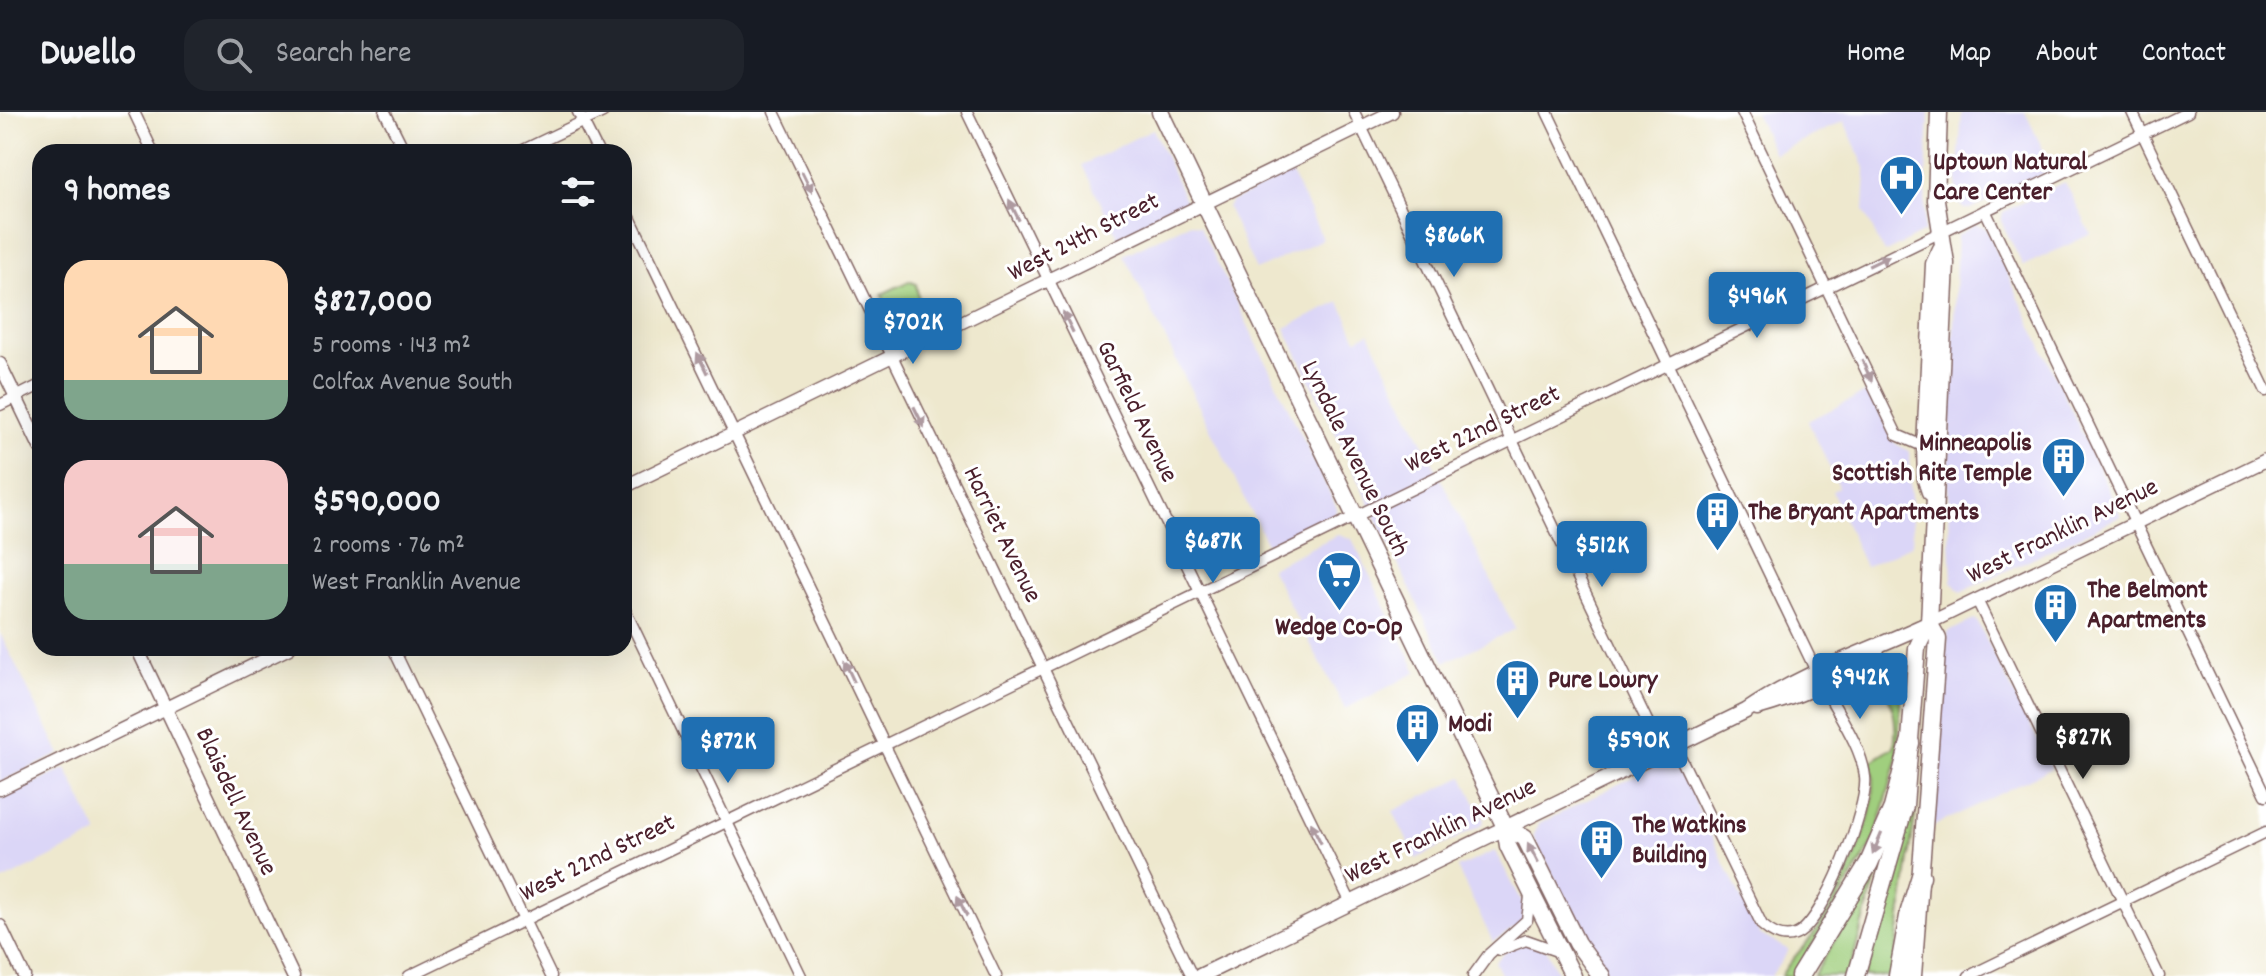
<!DOCTYPE html>
<html lang="en">
<head>
<meta charset="utf-8">
<style>
  :root { --surface:#171b24; --page:#20242c; --text:#f1f3f6; --muted:#9ea1a6; --line:#363941; --accent:#1f6fb2 }
  body { margin:0; font-family:Dekko,sans-serif; background:var(--page); color:var(--text); height:100vh; display:flex; flex-direction:column; font-size:30px; white-space:nowrap }
  * { box-sizing:border-box; margin:0 }
  p { font-size:26px; color:var(--muted) }
  .icon { flex:none; width:44px; height:44px; fill:none; stroke:currentColor; stroke-width:2; stroke-linecap:round; stroke-linejoin:round }
  .map { position:relative; flex:1; overflow:hidden }
  .details { position:absolute; left:32px; top:32px; width:600px; height:512px; display:flex; flex-direction:column; background:var(--surface); border-radius:24px; box-shadow:0 8px 32px #0002 }
  .details>* { flex:none }
  .price { position:absolute; translate:-50% -68px; padding:0 18px; border-radius:8px; background:var(--accent); color:#fff; font-size:26px; line-height:52px; filter:drop-shadow(0 2px 4px #0008) }
  .price::after { content:''; position:absolute; left:50%; top:48px; width:24px; height:18px; margin-left:-12px; background:inherit; clip-path:polygon(0 0,100% 0,50% 100%) }
  .price.on { background:#222; color:#fff }
  ul { padding:0; list-style:none }
  li { display:flex; align-items:center; gap:24px; height:200px; padding:0 32px }
  li span { display:grid; place-items:center; flex:none; width:224px; height:160px; border-radius:24px; color:#555 }
  li>.icon { margin-inline-start:auto }
  span .icon { width:96px; height:96px; fill:#fffc; stroke-width:1 }
  li b { font-size:34px }
  h2 { display:flex; justify-content:space-between; align-items:center; height:96px; padding:0 32px; font-size:34px }
  header { display:flex; align-items:center; gap:48px; box-sizing:border-box; height:112px; padding:0 40px; background:var(--surface); border-bottom:2px solid var(--line) }
  header strong { font-size:38px }
  nav { display:flex; gap:44px; margin-inline-start:auto; font-size:28px }
  .search { width:560px; height:72px; background:var(--page); display:flex; align-items:center; gap:20px; box-sizing:border-box; padding:0 28px; border-radius:24px; color:var(--muted); font-size:30px }
  .map>svg:first-child { display:block }
  .built { fill:#dbd6f7 }
  .green { fill:#a0cf7e; stroke:#757754; stroke-width:2 }
  .lines { fill:none; stroke-linecap:round; stroke-linejoin:round }
  .minor-casing { stroke:#836564; stroke-width:13 }
  .tertiary-casing { stroke:#836564; stroke-width:15 }
  .secondary-casing { stroke:#836564; stroke-width:17 }
  .primary-casing { stroke:#836564; stroke-width:19 }
  .motorway-casing { stroke:#836564; stroke-width:21 }
  .minor { stroke:#fff; stroke-width:10 }
  .tertiary { stroke:#fff; stroke-width:12 }
  .secondary { stroke:#fff; stroke-width:14 }
  .primary { stroke:#fff; stroke-width:16 }
  .motorway { stroke:#fff; stroke-width:18 }
  .oneway { fill:#ae9aa0 }
  .labels { text-anchor:middle; dominant-baseline:central; stroke-width:6; stroke-linejoin:round; paint-order:stroke }
  .poi-label { font-size:26px; font-weight:bold; fill:#4a1f2b; stroke:#fff; text-anchor:start }
  .street-label { font-size:26px; fill:#4a1f2b; stroke:#fff }
</style>
</head>
<body>
<header>
<strong>Dwello</strong>
<div class="search"><svg class="icon" aria-label="search" viewBox="0 0 24 24"><circle cx="10" cy="10" r="6"/><path d="M15 15l6 6"/></svg>Search here</div>
<nav><a>Home</a><a>Map</a><a>About</a><a>Contact</a></nav>
</header>
<div class="map">
<svg width="2266" height="864" viewBox="0 0 2266 864">
  <rect width="100%" height="100%" fill="#fff"/>
  <filter id="ink" filterUnits="userSpaceOnUse"><feTurbulence type="fractalNoise" baseFrequency=".0125" numOctaves="2"/><feDisplacementMap in="SourceGraphic" scale="16" xChannelSelector="R" yChannelSelector="G"/><feConvolveMatrix kernelMatrix="1 2 1 2 8 2 1 2 1" color-interpolation-filters="sRGB"/></filter>
  <filter id="wash" filterUnits="userSpaceOnUse"><feTurbulence type="fractalNoise" baseFrequency=".006" numOctaves="4" result="noise"/><feDisplacementMap in="SourceGraphic" scale="32" xChannelSelector="R" yChannelSelector="G"/><feGaussianBlur stdDeviation="1.8" result="paint"/><feColorMatrix in="noise" values="0 0 0 0 0 0 0 0 0 0 0 0 0 0 0 0 0 1.4 0 .05"/><feComposite in="paint" operator="in"/></filter>
  <g filter="url(#wash)">
    <rect width="100%" height="100%" fill="#eee8ce"/>
    <g class="built">
      <path d="M1755 0H1929L1924 120 1884 141 1864 99 1866 58 1844 9 1774 42Z"/>
      <path d="M1962 0H2025L2053 58 1970 97H1964L1956 86Z"/>
      <path d="M1153 17 1186 90 1118 126 1082 53Z"/>
      <path d="M1291 61 1323 127 1256 158 1227 95 1231 90Z"/>
      <path d="M2065 70 2091 122 2023 154 2001 109 2003 100Z"/>
      <path d="M1190 111 1200 115 1337 396 1334 405 1269 436 1124 143Z"/>
      <path d="M1975 113 1986 116 2121 404 1961 480 1952 470 1948 379 1957 124Z"/>
      <path d="M1340 190 1357 227 1369 221 1515 517 1445 550 1285 216Z"/>
      <path d="M1869 279 1895 331 1909 339 1913 432 1865 455 1832 379 1839 375 1808 309Z"/>
      <path d="M1339 422 1352 427 1417 560 1345 597 1270 456Z"/>
      <path d="M1976 507 2052 656 1932 715 1948 520Z"/>
      <path d="M0 521 60 642 0 670Z"/>
      <path d="M1669 647 1679 656 1755 815 1761 823 1789 838 1771 864H1611L1590 839V833L1533 725 1539 712Z"/>
      <path d="M66 656 98 722 0 770V687Z"/>
      <path d="M1463 665 1484 708 1482 713 1416 747 1393 699Z"/>
      <path d="M1495 739 1525 795 1522 811 1493 830 1457 756Z"/>
      <path d="M1530 830 1547 838 1559 864H1502L1495 850 1509 836Z"/>
    </g>
    <g class="green">
      <path d="M909 169 916 172 919 189 891 202 882 182Z"/>
      <path d="M1898 547 1902 549 1898 645 1875 727 1794 864H1781C1791 846 1807 833 1818 816 1843 777 1885 695 1871 650L1894 635C1899 601 1890 588 1876 558Z"/>
      <path d="M1910 702 1915 703 1893 864H1864Z"/>
      <path d="M1879 756 1848 864H1813Z"/>
    </g>
  </g>
  <g filter="url(#ink)">
    <g class="lines">
      <defs>
        <g id="minor">
          <path d="M134 0 153 40"/>
          <path d="M385 0 405 40"/>
          <path d="M578 0 598 40"/>
          <path d="M774 0 1192 864"/>
          <path d="M967 0 1351 791"/>
          <path d="M1354 0 1662 640"/>
          <path d="M1547 0 1816 559"/>
          <path d="M1742 0 1897 323 1925 335"/>
          <path d="M2132 0 2266 279"/>
          <path d="M519 40 603 0"/>
          <path d="M624 93 996 864"/>
          <path d="M1985 98 2266 683"/>
          <path d="M0 293 40 273"/>
          <path d="M1977 488 2159 864"/>
          <path d="M624 496 801 864"/>
          <path d="M393 536 551 864"/>
          <path d="M1675 634 1762 813C1771 821 1782 828 1795 823 1823 814 1869 694 1865 665 1862 634 1836 599 1822 571"/>
          <path d="M1500 838 1526 828 1560 840"/>
          <path d="M409 864 2188 0"/>
          <path d="M1473 864 1489 842 1527 808 1530 785"/>
          <path d="M1969 864 2266 720"/>
        </g>
        <g id="tertiary">
          <path d="M0 252 40 335"/>
          <path d="M624 375 1392 0"/>
          <path d="M1929 511 2266 348"/>
          <path d="M137 536 293 864"/>
          <path d="M0 677 289 536"/>
          <path d="M0 814 24 864"/>
        </g>
        <g id="secondary">
          <path d="M1757 596C1800 584 1844 566 1877 537"/>
          <path d="M1200 864 1746 599C1803 560 1867 540 1929 511"/>
        </g>
        <g id="primary">
          <path d="M1160 0 1505 715 1508 734 1573 864"/>
          <path d="M1930 380 1926 368 1925 335 1934 152 1941 137"/>
          <path d="M1505 715 1525 726 1577 831 1601 864"/>
          <path d="M1856 864 1905 694 1917 536 1929 511 1946 151 1936 88 1939 0"/>
          <path d="M1913 864 1938 527 1929 511"/>
        </g>
        <g id="motorway">
          <path d="M1599 862 1601 864"/>
          <path d="M1800 864 1869 751 1893 696 1910 631"/>
          <path d="M1898 864 1910 799 1921 764"/>
        </g>
      </defs>
      <use href="#minor" class="minor-casing"/>
      <use href="#tertiary" class="tertiary-casing"/>
      <use href="#secondary" class="secondary-casing"/>
      <use href="#primary" class="primary-casing"/>
      <use href="#motorway" class="motorway-casing"/>
      <use href="#minor" class="minor"/>
      <use href="#tertiary" class="tertiary"/>
      <use href="#secondary" class="secondary"/>
      <use href="#primary" class="primary"/>
      <use href="#motorway" class="motorway"/>
    </g>
    <defs><path id="oneway-solid" d="M-6-.8H1V-3.2L6.5 0L1 3.2V.8H-6Z" transform="scale(2)"/></defs>
    <g class="oneway">
      <use href="#oneway-solid" transform="translate(807 70) rotate(64)"/>
      <use href="#oneway-solid" transform="translate(1014 98) rotate(-116)"/>
      <use href="#oneway-solid" transform="translate(1879 149) rotate(-26)"/>
      <use href="#oneway-solid" transform="translate(1068 210) rotate(-116)"/>
      <use href="#oneway-solid" transform="translate(702 251) rotate(-116)"/>
      <use href="#oneway-solid" transform="translate(1867 259) rotate(65)"/>
      <use href="#oneway-solid" transform="translate(919 305) rotate(64)"/>
      <use href="#oneway-solid" transform="translate(849 559) rotate(-115)"/>
      <use href="#oneway-solid" transform="translate(1316 721) rotate(-116)"/>
      <use href="#oneway-solid" transform="translate(1877 732) rotate(113)"/>
      <use href="#oneway-solid" transform="translate(1533 741) rotate(-117)"/>
      <use href="#oneway-solid" transform="translate(962 794) rotate(-116)"/>
    </g>
  </g>
  <defs>
    <symbol id="hospital-pin" viewBox="-11 -11 22 30"><path d="M0 17L-7.5 6A9.5 9.5 0 1 1 7.5 6Z" fill="#1f6fb2" stroke="#fff"/><path d="M-5-5h3v3.5h4V-5h3V5h-3V1.5h-4V5h-3Z" fill="#fff"/></symbol>
    <symbol id="building-pin" viewBox="-11 -11 22 30"><path d="M0 17L-7.5 6A9.5 9.5 0 1 1 7.5 6Z" fill="#1f6fb2" stroke="#fff"/><path d="M-4-6H4V6H1V3H-1V6H-4ZM-2.5-4.3h1.7v1.8h-1.7ZM.8-4.3h1.7v1.8H.8ZM-2.5-1h1.7V.8h-1.7ZM.8-1h1.7V.8H.8Z" fill="#fff"/></symbol>
    <symbol id="supermarket-pin" viewBox="-11 -11 22 30"><path d="M0 17L-7.5 6A9.5 9.5 0 1 1 7.5 6Z" fill="#1f6fb2" stroke="#fff"/><path d="M-6-5.5h2.5l.6 2H6L4.5 2H-2.5L-4.4-4H-6ZM-1.5 3.2a1.3 1.3 0 1 0 .1 0ZM3 3.2a1.3 1.3 0 1 0 .1 0Z" fill="#fff"/></symbol>
  </defs>
  <g fill-rule="evenodd">
    <use href="#hospital-pin" x="1876" y="40" width="51" height="69"/>
    <use href="#building-pin" x="2038" y="322" width="51" height="69"/>
    <use href="#building-pin" x="1692" y="376" width="51" height="69"/>
    <use href="#supermarket-pin" x="1314" y="436" width="51" height="69"/>
    <use href="#building-pin" x="2030" y="468" width="51" height="69"/>
    <use href="#building-pin" x="1492" y="544" width="51" height="69"/>
    <use href="#building-pin" x="1392" y="588" width="51" height="69"/>
    <use href="#building-pin" x="1576" y="704" width="51" height="69"/>
  </g>
  <g class="labels">
    <g class="poi-label">
      <text x="1933" y="51">Uptown Natural<tspan x="1933" dy="30">Care Center</tspan></text>
      <text x="2032" y="332" text-anchor="end">Minneapolis<tspan x="2032" dy="30">Scottish Rite Temple</tspan></text>
      <text x="1748" y="401">The Bryant Apartments</text>
      <text x="2087" y="479">The Belmont<tspan x="2087" dy="30">Apartments</tspan></text>
      <text x="1339" y="516" text-anchor="middle">Wedge Co-Op</text>
      <text x="1548" y="569">Pure Lowry</text>
      <text x="1448" y="613">Modi</text>
      <text x="1632" y="714">The Watkins<tspan x="1632" dy="30">Building</tspan></text>
    </g>
    <g class="street-label">
      <text transform="translate(1084 126) rotate(-27)">West 24th Street</text>
      <text transform="translate(1136 300) rotate(64)">Garfield Avenue</text>
      <text transform="translate(1483 318) rotate(-26)">West 22nd Street</text>
      <text transform="translate(1354 347) rotate(64)">Lyndale Avenue South</text>
      <text transform="translate(2063 420) rotate(-26)">West Franklin Avenue</text>
      <text transform="translate(1001 423) rotate(64)">Harriet Avenue</text>
      <text transform="translate(235 690) rotate(65)">Blaisdell Avenue</text>
      <text transform="translate(1441 720) rotate(-26)">West Franklin Avenue</text>
      <text transform="translate(598 747) rotate(-26)">West 22nd Street</text>
    </g>
  </g>
</svg>
<b class="price" style="left:1454px;top:167px">$866K</b>
<b class="price" style="left:1757px;top:228px">$496K</b>
<b class="price" style="left:913px;top:254px">$702K</b>
<b class="price" style="left:1213px;top:473px">$687K</b>
<b class="price" style="left:1602px;top:477px">$512K</b>
<b class="price" style="left:1860px;top:609px">$942K</b>
<b class="price on" style="left:2083px;top:669px">$827K</b>
<b class="price" style="left:1638px;top:672px">$590K</b>
<b class="price" style="left:728px;top:673px">$872K</b>
<section class="details">
<h2>9 homes<svg class="icon" aria-label="filters" viewBox="0 0 24 24"><path d="M4 7h16M4 17h16"/><circle cx="9" cy="7" r="2"/><circle cx="15" cy="17" r="2"/></svg></h2>
<ul>
<li><span style="background:linear-gradient(#ffd9b3 75%,#7fa58c 0)"><svg class="icon" aria-label="home" viewBox="0 0 24 24"><path d="M3 11l9-7 9 7M6 9v11h12V9"/></svg></span><div><b>$827,000</b><p>5 rooms · 143 m²</p><p>Colfax Avenue South</p></div></li>
<li><span style="background:linear-gradient(#f6c9c9 65%,#7fa58c 0)"><svg class="icon" aria-label="home" viewBox="0 0 24 24"><path d="M3 11l9-7 9 7M6 9v11h12V9"/></svg></span><div><b>$590,000</b><p>2 rooms · 76 m²</p><p>West Franklin Avenue</p></div></li>
</ul>
</section>
</div>
</body>
</html>
